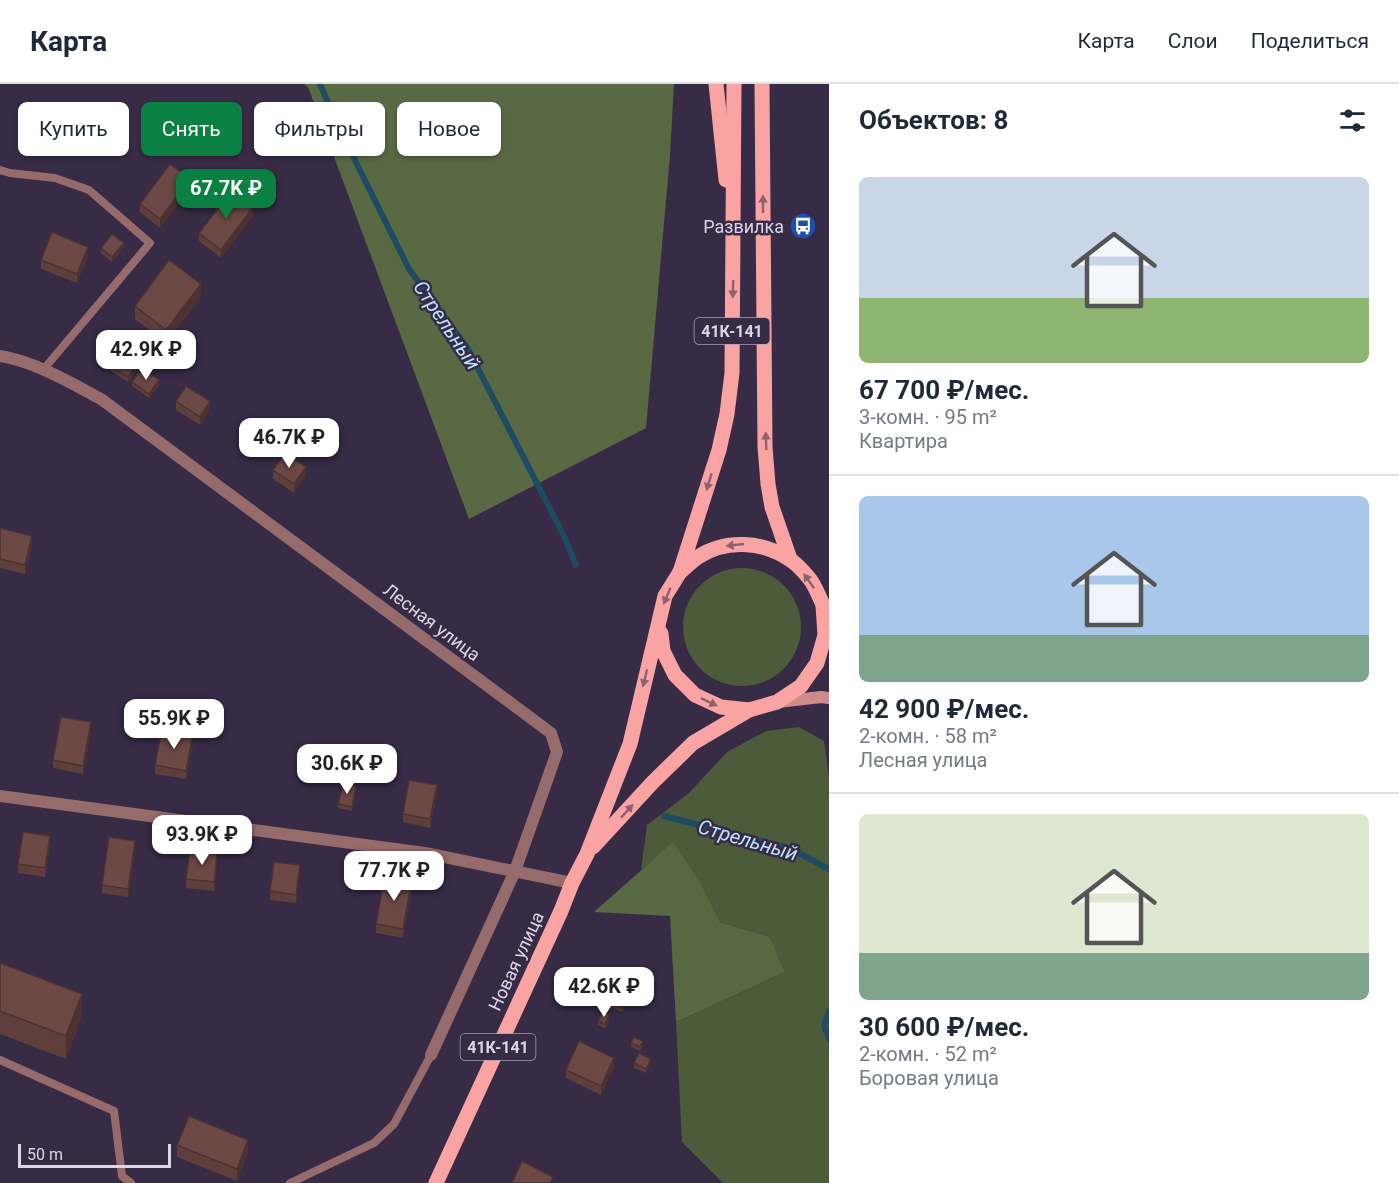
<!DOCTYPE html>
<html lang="ru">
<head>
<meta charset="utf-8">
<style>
  :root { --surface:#fff; --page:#f2f2f3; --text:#1f2937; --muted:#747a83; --line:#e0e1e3; --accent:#0b8043 }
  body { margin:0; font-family:Roboto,sans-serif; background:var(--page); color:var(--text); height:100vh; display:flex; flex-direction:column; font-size:22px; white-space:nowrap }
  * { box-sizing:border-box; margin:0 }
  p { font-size:20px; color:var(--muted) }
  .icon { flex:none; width:33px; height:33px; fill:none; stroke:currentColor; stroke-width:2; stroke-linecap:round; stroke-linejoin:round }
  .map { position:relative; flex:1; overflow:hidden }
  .drawer { display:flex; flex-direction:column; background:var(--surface); width:570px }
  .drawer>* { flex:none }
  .banner { position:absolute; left:18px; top:18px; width:570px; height:54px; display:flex; gap:12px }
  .scale { position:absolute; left:18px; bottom:15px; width:153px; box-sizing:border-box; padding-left:6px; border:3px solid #dcd6e7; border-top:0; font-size:16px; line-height:21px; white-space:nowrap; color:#dcd6e7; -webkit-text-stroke:4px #372b46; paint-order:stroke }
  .price { position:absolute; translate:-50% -51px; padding:0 14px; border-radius:12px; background:#fff; color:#222; font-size:20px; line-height:39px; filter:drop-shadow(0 2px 3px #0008) }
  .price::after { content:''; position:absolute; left:50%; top:36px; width:18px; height:14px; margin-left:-9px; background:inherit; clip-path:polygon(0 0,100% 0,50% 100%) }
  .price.on { background:var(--accent); color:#fff }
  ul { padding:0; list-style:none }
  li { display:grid; align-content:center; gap:12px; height:318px; padding:0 30px }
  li+li { border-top:2px solid var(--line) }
  li span { display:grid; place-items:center; height:186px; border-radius:9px; color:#555 }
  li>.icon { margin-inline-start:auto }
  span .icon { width:108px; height:108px; fill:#fffc; stroke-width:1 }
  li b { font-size:26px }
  h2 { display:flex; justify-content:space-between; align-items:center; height:72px; padding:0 30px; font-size:26px }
  .pill { padding:0 21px; border-radius:9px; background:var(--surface); box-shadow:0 2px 4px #0004; font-size:21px; line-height:54px }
  .pill.on { background:var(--accent); color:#fff }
  header { display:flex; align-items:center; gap:36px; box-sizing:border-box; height:84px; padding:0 30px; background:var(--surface); border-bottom:2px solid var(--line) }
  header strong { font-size:28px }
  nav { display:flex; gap:33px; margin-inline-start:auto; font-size:21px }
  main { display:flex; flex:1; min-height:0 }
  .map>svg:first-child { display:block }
  .green { fill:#4c5b3a }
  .forest { fill:#586943 }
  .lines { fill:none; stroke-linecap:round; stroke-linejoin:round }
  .stream { stroke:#1e4c62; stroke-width:6 }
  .lane { stroke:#966b6b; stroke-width:8 }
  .street { stroke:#966b6b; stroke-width:12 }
  .secondary { stroke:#ce8b8b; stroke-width:12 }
  .primary { stroke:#f9a3a3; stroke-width:15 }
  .wall { fill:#5e3f3c }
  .shaded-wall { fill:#4c3331 }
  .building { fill:#6d4946; stroke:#4c3331; stroke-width:1.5 }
  .oneway { fill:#8e6170 }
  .labels { text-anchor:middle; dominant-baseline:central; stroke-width:5; stroke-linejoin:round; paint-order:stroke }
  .shield { fill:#372b46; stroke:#aaa3b7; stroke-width:1.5 }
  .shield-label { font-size:16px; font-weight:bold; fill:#dcd6e7 }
  .poi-label { font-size:18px; fill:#dcd6e7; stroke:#372b46; text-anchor:end }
  .street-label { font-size:18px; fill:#dcd6e7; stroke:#372b46 }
  .water-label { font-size:20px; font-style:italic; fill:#b9e4fc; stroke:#372b46 }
</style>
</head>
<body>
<header>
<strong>Карта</strong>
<nav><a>Карта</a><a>Слои</a><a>Поделиться</a></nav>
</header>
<main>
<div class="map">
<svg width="829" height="1099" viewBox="0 0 829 1099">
  <rect width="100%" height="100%" fill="#372b46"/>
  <g class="green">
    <circle cx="742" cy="543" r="59"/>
    <path d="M799 643 824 657 829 692V1099H723L682 1058 676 938 785 888 770 853 720 838 700 798 673 759 641 786 647 741 689 709 727 668 766 647Z"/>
  </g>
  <g class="forest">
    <path d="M304 0H674L670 71 646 344 469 435 308 3Z"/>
    <path d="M673 758 700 798 720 838 770 853 785 888 676 938 670 832 594 828Z"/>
  </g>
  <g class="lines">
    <g class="stream">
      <path d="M320 0 339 44 409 185 468 265 564 452 576 481"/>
      <path d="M664 732 789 764 829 785"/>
      <path d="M829 927 824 941 829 955"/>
    </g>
    <g class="lane">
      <path d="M0 86 10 89 55 94 89 106 150 159 43 286"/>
      <path d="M0 976 114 1027 122 1092 131 1099"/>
      <path d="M290 1099 374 1059 394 1040 431 971"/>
    </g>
    <g class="street">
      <path d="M0 272C36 278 69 298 101 315L551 649 557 668 515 787 431 971"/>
      <path d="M0 712 425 769 572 799"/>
    </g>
    <path class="secondary" d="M778 618 821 613 829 614"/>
    <g class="primary">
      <path d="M716 0 726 96"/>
      <path d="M762 0 765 363 768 400 772 423 790 475"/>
      <path d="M680 488C686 483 692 477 698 473 725 455 763 457 789 475 796 479 804 488 809 494 818 505 820 519 829 530"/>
      <path d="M661 549 663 567 675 591 695 611 721 623 749 626"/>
      <path d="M593 763 653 698 693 659 749 626 777 618 801 602 817 579 825 551 823 522"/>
      <path d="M436 1099 561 827 572 799 587 770 630 660 665 512 680 488 719 366 727 330 732 289 734 0"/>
    </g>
  </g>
  <g class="wall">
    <path d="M190 104 160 144 140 128V120Z"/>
    <path d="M253 132 221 174 199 157V149Z"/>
    <path d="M124 163 112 178 101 169V164Z"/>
    <path d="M88 171 77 199 41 185V176Z"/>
    <path d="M201 213 166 259 135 235V222Z"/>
    <path d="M107 280 138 283 128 298 107 284Z"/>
    <path d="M132 298 159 301 149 314 132 302Z"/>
    <path d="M176 317 210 325 200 341 176 326Z"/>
    <path d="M273 386 306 392 294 409 273 395Z"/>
    <path d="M0 444 32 460 25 490 0 484Z"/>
    <path d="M91 647 83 690 53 684V676Z"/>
    <path d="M193 659 186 695 155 690V681Z"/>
    <path d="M356 707 352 727 338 724V720Z"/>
    <path d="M437 710 430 744 403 738V730Z"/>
    <path d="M50 760 45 793 18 789V780Z"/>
    <path d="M135 765 128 813 102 809V801Z"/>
    <path d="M217 778 214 807 186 804V795Z"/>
    <path d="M300 790 296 819 270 816V807Z"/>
    <path d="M412 804 403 854 376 849V840Z"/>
    <path d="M0 879 82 932 66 975 0 950Z"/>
    <path d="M630 913 622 928 603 919V914Z"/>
    <path d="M610 935 605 944 598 941V937Z"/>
    <path d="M631 959 643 961 640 967 631 963Z"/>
    <path d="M634 979H651L646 989 634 984Z"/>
    <path d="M614 983 601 1011 566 994V986Z"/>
    <path d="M177 1061 248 1069 237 1097 177 1073Z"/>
  </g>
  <g class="shaded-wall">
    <path d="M190 95V104L160 144V135Z"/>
    <path d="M253 123V132L221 174V166Z"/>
    <path d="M124 159V163L112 178V173Z"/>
    <path d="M88 163V171L77 199V190Z"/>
    <path d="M201 200V213L166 259V246Z"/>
    <path d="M138 279V283L128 298V293Z"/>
    <path d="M159 296V301L149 314V310Z"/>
    <path d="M210 317V325L200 341V333Z"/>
    <path d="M306 383V392L294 409V400Z"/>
    <path d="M32 452V460L25 490V481Z"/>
    <path d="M91 638V647L83 690V682Z"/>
    <path d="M193 650V659L186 695V687Z"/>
    <path d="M437 701V710L430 744V735Z"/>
    <path d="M50 752V760L45 793V784Z"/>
    <path d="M135 757V765L128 813V805Z"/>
    <path d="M217 770V778L214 807V798Z"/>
    <path d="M300 781V790L296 819V811Z"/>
    <path d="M412 795V804L403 854V845Z"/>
    <path d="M630 909V913L622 928V924Z"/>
    <path d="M82 910V932L66 975V952Z"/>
    <path d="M610 931V935L605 944V940Z"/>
    <path d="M614 974V983L601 1011V1002Z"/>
    <path d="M651 975V979L646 989V985Z"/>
    <path d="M248 1056V1069L237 1097V1085Z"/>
  </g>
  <g class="building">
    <path d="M170 80 190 95 160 135 140 120Z"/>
    <path d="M232 106 253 123 221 166 199 149Z"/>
    <path d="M52 148 88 163 77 190 41 176Z"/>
    <path d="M112 150 124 159 112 173 101 164Z"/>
    <path d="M169 176 201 200 166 246 135 222Z"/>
    <path d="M117 265 138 279 128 293 107 280Z"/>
    <path d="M142 284 159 296 149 310 132 298Z"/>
    <path d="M186 302 210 317 200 333 176 317Z"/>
    <path d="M285 369 306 383 294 400 273 386Z"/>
    <path d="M0 444 32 452 25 481 0 475Z"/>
    <path d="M61 633 91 638 83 682 53 676Z"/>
    <path d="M162 645 193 650 186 687 155 681Z"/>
    <path d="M409 696 437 701 430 735 403 730Z"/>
    <path d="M343 700 356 702 352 723 338 720Z"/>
    <path d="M23 748 50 752 45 784 18 780Z"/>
    <path d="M109 753 135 757 128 805 102 801Z"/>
    <path d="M190 766 217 770 214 798 186 795Z"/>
    <path d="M274 778 300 781 296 811 270 807Z"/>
    <path d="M385 790 412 795 403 845 376 840Z"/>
    <path d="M0 879 82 910 66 952 0 927Z"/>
    <path d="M611 900 630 909 622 924 603 914Z"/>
    <path d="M603 927 610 931 605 940 598 937Z"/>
    <path d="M634 953 643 957 640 963 631 959Z"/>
    <path d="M579 957 614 974 601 1002 566 986Z"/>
    <path d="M639 969 651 975 646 985 634 979Z"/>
    <path d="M189 1032 248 1056 237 1085 177 1061Z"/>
    <path d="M522 1077 553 1093 550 1099H512Z"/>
  </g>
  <defs><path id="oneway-solid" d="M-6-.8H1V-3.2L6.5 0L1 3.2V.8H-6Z" transform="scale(1.5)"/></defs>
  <g class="oneway">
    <use href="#oneway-solid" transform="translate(763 120) rotate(-90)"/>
    <use href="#oneway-solid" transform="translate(733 205) rotate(91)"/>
    <use href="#oneway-solid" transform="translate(766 357) rotate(-92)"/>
    <use href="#oneway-solid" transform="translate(709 398) rotate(107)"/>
    <use href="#oneway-solid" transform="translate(735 461) rotate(174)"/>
    <use href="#oneway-solid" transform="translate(809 497) rotate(-125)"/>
    <use href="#oneway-solid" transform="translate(667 512) rotate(113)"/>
    <use href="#oneway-solid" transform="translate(645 594) rotate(104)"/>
    <use href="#oneway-solid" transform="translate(709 618) rotate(25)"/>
    <use href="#oneway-solid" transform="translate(627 727) rotate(-48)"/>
  </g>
  <defs>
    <symbol id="bus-disc" viewBox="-11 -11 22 22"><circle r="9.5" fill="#1a4fb4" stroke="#372b46"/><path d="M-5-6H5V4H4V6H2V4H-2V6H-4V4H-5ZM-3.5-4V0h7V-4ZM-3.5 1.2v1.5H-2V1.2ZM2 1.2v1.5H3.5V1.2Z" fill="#fff"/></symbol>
  </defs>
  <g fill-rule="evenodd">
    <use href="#bus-disc" x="788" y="127" width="30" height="30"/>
  </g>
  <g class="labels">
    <g class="shield">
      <rect x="694.5" y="234" width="75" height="26" rx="4.5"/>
      <rect x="460.5" y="950" width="75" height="26" rx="4.5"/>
    </g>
    <g class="shield-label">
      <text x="732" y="247">41К-141</text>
      <text x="498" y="963">41К-141</text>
    </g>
    <g class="poi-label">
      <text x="784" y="142">Развилка</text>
    </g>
    <g class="street-label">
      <text transform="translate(432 538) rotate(37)">Лесная улица</text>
      <text transform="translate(516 877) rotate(-65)">Новая улица</text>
    </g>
    <g class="water-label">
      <text transform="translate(447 241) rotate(56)">Стрельный</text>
      <text transform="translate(748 756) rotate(16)">Стрельный</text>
    </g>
  </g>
</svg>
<div class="scale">50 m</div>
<b class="price on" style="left:226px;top:136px">67.7K ₽</b>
<b class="price" style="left:146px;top:297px">42.9K ₽</b>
<b class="price" style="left:289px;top:385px">46.7K ₽</b>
<b class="price" style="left:174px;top:666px">55.9K ₽</b>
<b class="price" style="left:347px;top:711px">30.6K ₽</b>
<b class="price" style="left:202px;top:782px">93.9K ₽</b>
<b class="price" style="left:394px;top:818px">77.7K ₽</b>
<b class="price" style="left:604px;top:934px">42.6K ₽</b>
<div class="banner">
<a class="pill">Купить</a>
<a class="pill on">Снять</a>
<a class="pill">Фильтры</a>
<a class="pill">Новое</a>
</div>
</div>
<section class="drawer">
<h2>Объектов: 8<svg class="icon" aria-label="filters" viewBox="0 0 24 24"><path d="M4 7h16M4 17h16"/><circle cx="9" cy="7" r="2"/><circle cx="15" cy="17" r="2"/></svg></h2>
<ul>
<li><span style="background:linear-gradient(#c9d6e8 65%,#8fb573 0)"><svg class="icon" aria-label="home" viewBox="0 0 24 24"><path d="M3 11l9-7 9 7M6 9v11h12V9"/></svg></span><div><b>67 700 ₽/мес.</b><p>3-комн. · 95 m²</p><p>Квартира</p></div></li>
<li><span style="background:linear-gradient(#a9c7e8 75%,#7fa58c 0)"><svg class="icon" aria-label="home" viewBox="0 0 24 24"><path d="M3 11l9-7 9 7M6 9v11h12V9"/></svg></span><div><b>42 900 ₽/мес.</b><p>2-комн. · 58 m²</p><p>Лесная улица</p></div></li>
<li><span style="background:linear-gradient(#dfe7d0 75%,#7fa58c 0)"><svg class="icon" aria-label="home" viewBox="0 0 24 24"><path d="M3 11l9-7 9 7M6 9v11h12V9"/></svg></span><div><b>30 600 ₽/мес.</b><p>2-комн. · 52 m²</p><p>Боровая улица</p></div></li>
</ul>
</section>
</main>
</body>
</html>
